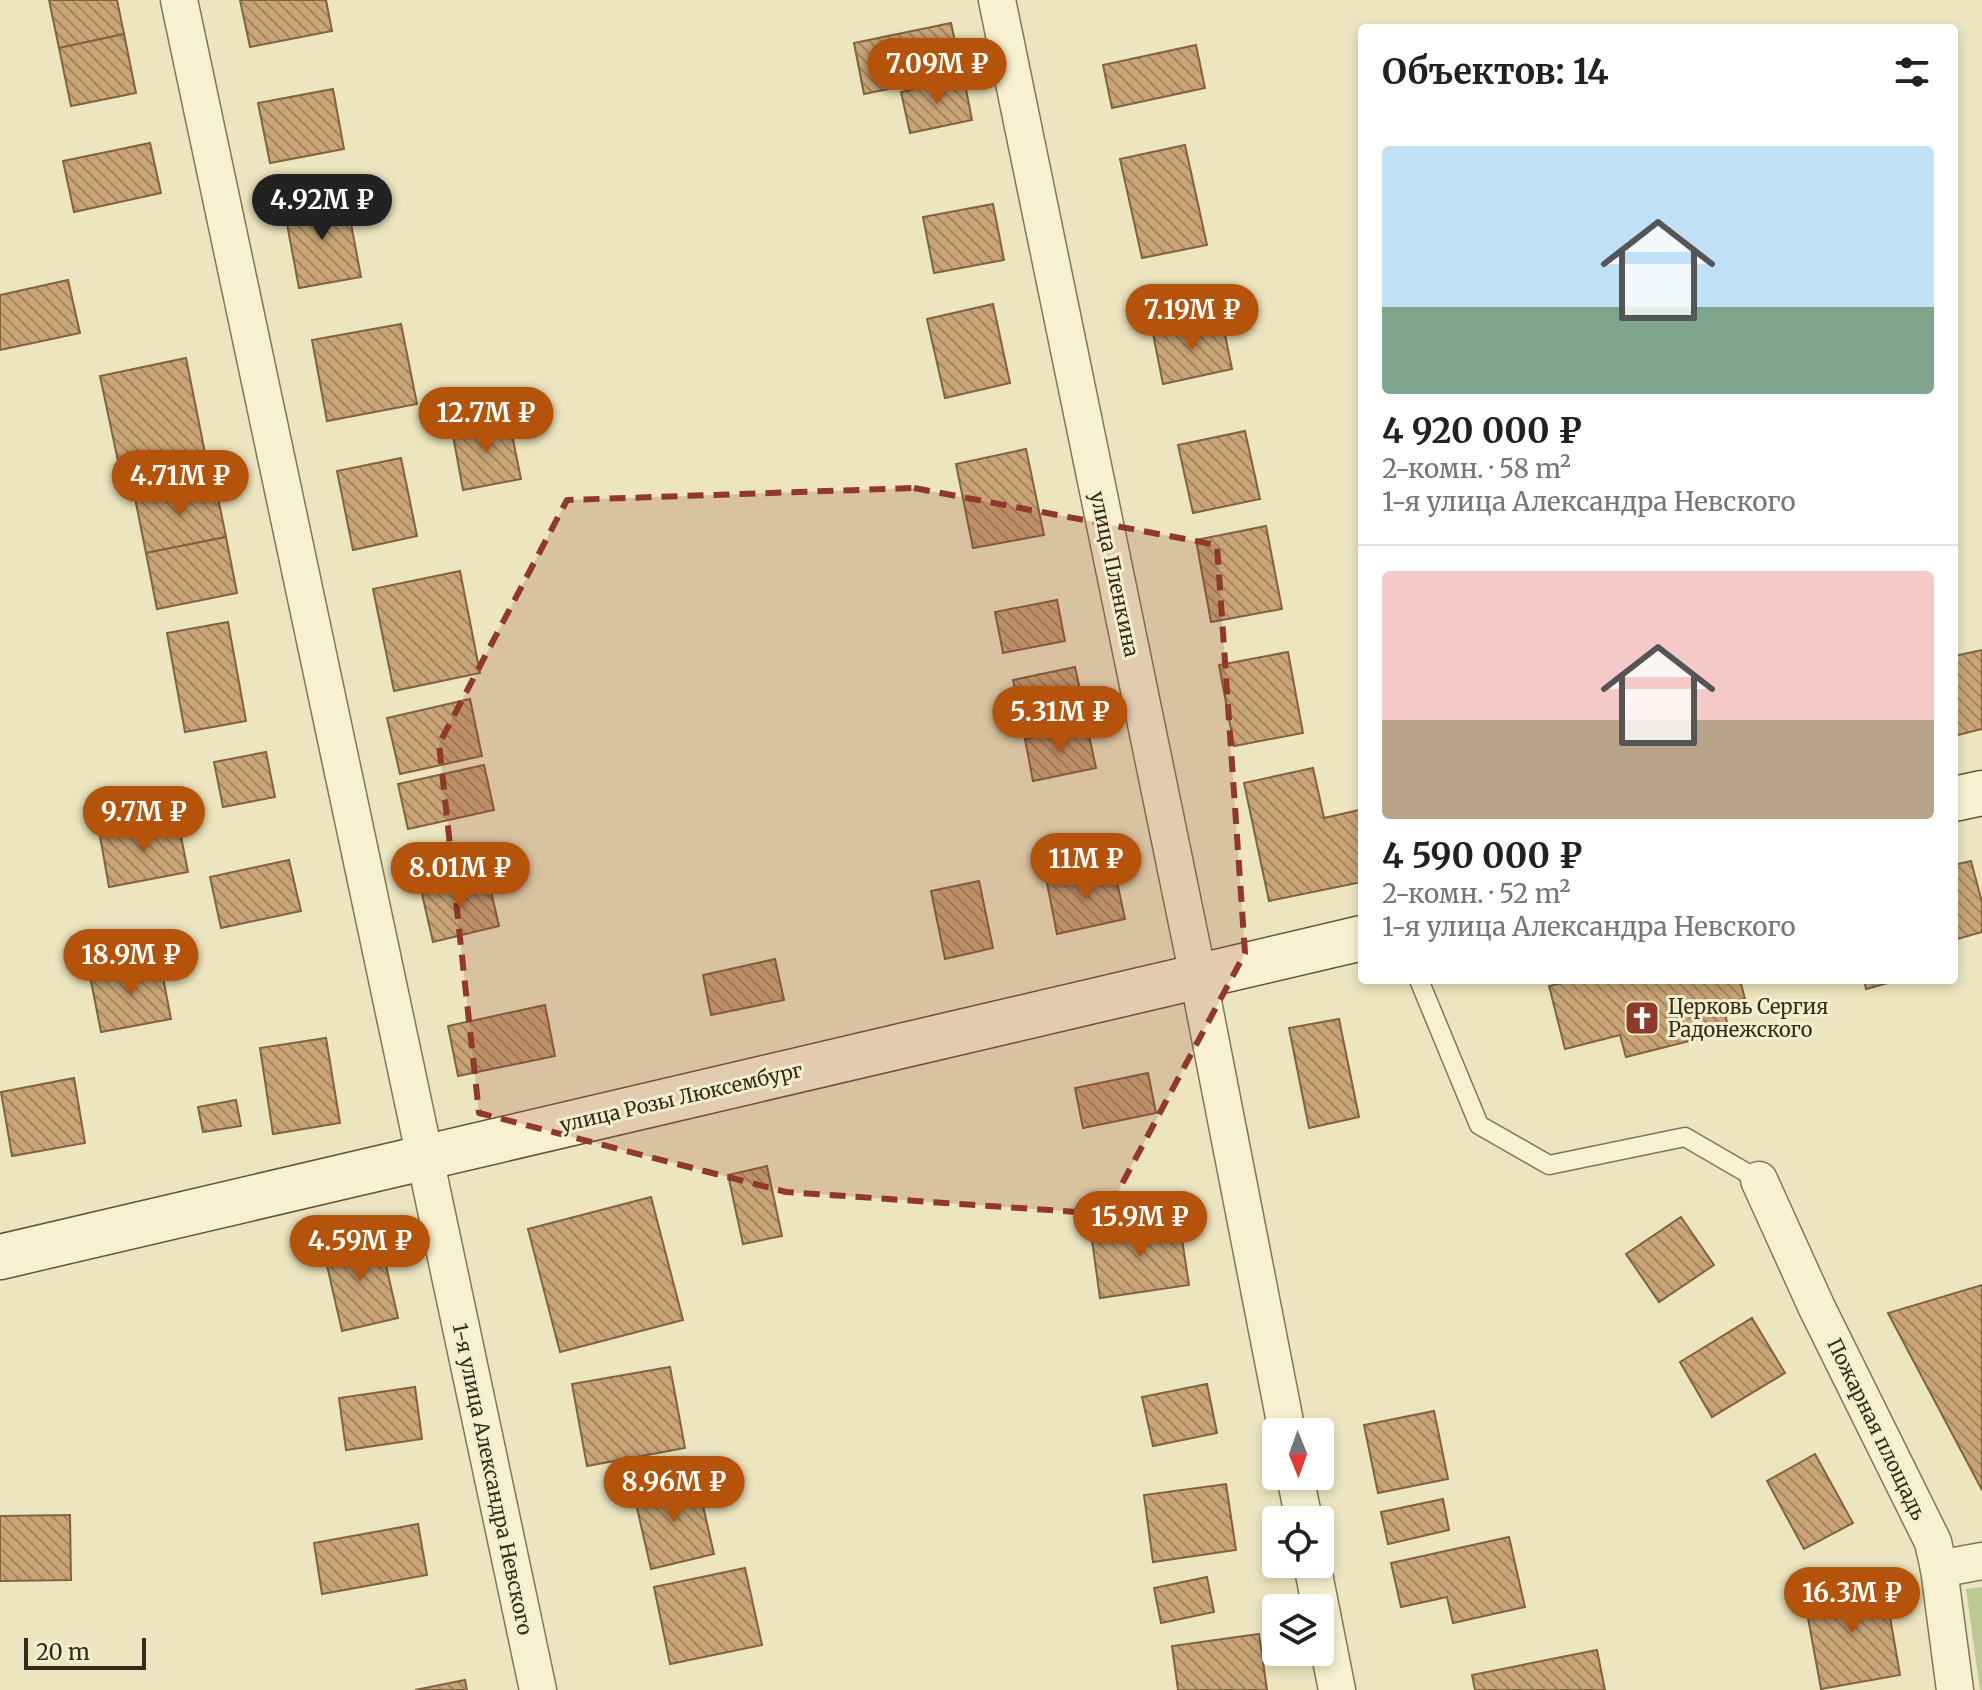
<!DOCTYPE html>
<html lang="ru">
<head>
<meta charset="utf-8">
<style>
  :root { --surface:#fff; --page:#f6f6f6; --text:#202124; --muted:#757577; --line:#e0e0e0; --accent:#b45309 }
  body { margin:0; font-family:Merriweather,serif; background:var(--page); color:var(--text); height:100vh; display:flex; flex-direction:column; font-size:30px; white-space:nowrap }
  * { box-sizing:border-box; margin:0 }
  p { font-size:26px; color:var(--muted) }
  .icon { flex:none; width:44px; height:44px; fill:none; stroke:currentColor; stroke-width:2; stroke-linecap:round; stroke-linejoin:round }
  .map { position:relative; flex:1; overflow:hidden }
  .panel { position:absolute; left:1358px; top:24px; width:600px; height:960px; display:flex; flex-direction:column; background:var(--surface); border-radius:8px; box-shadow:0 4px 12px #0003 }
  .panel>* { flex:none }
  .needle { width:52px; rotate:179deg }
  .fabs { position:absolute; left:1262px; top:1418px; display:grid; gap:16px }
  .fabs a { display:grid; place-items:center; width:72px; height:72px; border-radius:8px; background:var(--surface); box-shadow:0 4px 12px #0003; font-size:40px }
  .scale { position:absolute; left:24px; bottom:20px; width:122px; box-sizing:border-box; padding-left:8px; border:4px solid #332b1c; border-top:0; font-size:22px; line-height:28px; white-space:nowrap; color:#332b1c; -webkit-text-stroke:6px #f3eece; paint-order:stroke }
  .price { position:absolute; translate:-50% -68px; padding:0 18px; border-radius:28px; background:var(--accent); color:#fff; font-size:26px; line-height:52px; filter:drop-shadow(0 2px 4px #0008) }
  .price::after { content:''; position:absolute; left:50%; top:48px; width:24px; height:18px; margin-left:-12px; background:inherit; clip-path:polygon(0 0,100% 0,50% 100%) }
  .price.active { background:#222; color:#fff }
  ul { padding:0; list-style:none }
  li { display:grid; align-content:center; gap:16px; height:424px; padding:0 24px }
  li+li { border-top:2px solid var(--line) }
  li span { display:grid; place-items:center; height:248px; border-radius:8px; color:#555 }
  li>.icon { margin-inline-start:auto }
  span .icon { width:144px; height:144px; fill:#fffc; stroke-width:1 }
  li b { font-size:34px }
  h2 { display:flex; justify-content:space-between; align-items:center; height:96px; padding:0 24px; font-size:34px }
  .map>svg:first-child { display:block }
  .green { fill:#bbc994 }
  .building { fill:url(#building-back-hatch); stroke:#81633f; stroke-width:2 }
  .lines { fill:none; stroke-linecap:round; stroke-linejoin:round }
  .lane-casing { stroke:#837658; stroke-width:21 }
  .street-casing { stroke:#837658; stroke-width:39 }
  .secondary-casing { stroke:#65573b; stroke-width:47 }
  .lane { stroke:#f7f1d1; stroke-width:18 }
  .street { stroke:#f7f1d1; stroke-width:36 }
  .secondary { stroke:#f7f1d1; stroke-width:44 }
  .marked { fill:#90392a; fill-opacity:0.2; stroke:#90392a; stroke-width:6; stroke-dasharray:16 10; stroke-linejoin:round }
  .labels { text-anchor:middle; dominant-baseline:central; stroke-width:6; stroke-linejoin:round; paint-order:stroke }
  .street-label { font-size:20px; fill:#332b1c; stroke:#f3eece }
  .poi-label { font-size:20px; fill:#332b1c; stroke:#f3eece; text-anchor:start }
</style>
</head>
<body>
<div class="map">
<svg width="1982" height="1690" viewBox="0 0 1982 1690">
  <defs>
    <pattern id="building-back-hatch" width="6" height="6" patternUnits="userSpaceOnUse" patternTransform="scale(2)"><rect width="6" height="6" fill="#c9a576"/><path d="M-1 5l2 2M0 0l6 6M5-1l2 2" fill="none" stroke="#a48760"/></pattern>
  </defs>
  <rect width="100%" height="100%" fill="#ece5bf"/>
  <path class="green" d="M1982 1587V1690H1980L1966 1589Z"/>
  <g class="building">
    <path d="M49 0H117L124 34 59 48Z"/>
    <path d="M240 0H326L332 31 250 47Z"/>
    <path d="M951 23 962 74 864 94 854 43Z"/>
    <path d="M124 34 136 93 71 106 59 48Z"/>
    <path d="M1196 45 1205 88 1112 108 1103 65Z"/>
    <path d="M964 79 972 120 910 133 901 92Z"/>
    <path d="M333 89 344 149 270 163 258 103Z"/>
    <path d="M150 143 161 193 74 212 63 161Z"/>
    <path d="M1185 145 1207 245 1142 258 1120 159Z"/>
    <path d="M346 197 361 277 299 288 284 208Z"/>
    <path d="M993 204 1004 260 934 273 923 217Z"/>
    <path d="M68 280 80 333 0 350V295Z"/>
    <path d="M993 304 1010 383 945 398 927 319Z"/>
    <path d="M1222 320 1232 369 1163 384 1153 334Z"/>
    <path d="M401 324 417 404 327 421 312 340Z"/>
    <path d="M186 358 206 458 121 475 100 376Z"/>
    <path d="M509 420 521 479 463 490 452 430Z"/>
    <path d="M1245 431 1260 499 1193 513 1178 445Z"/>
    <path d="M1026 449 1044 535 973 548 956 464Z"/>
    <path d="M401 458 417 536 353 550 337 471Z"/>
    <path d="M215 483 226 537 146 553 135 498Z"/>
    <path d="M1266 526 1282 609 1211 622 1196 540Z"/>
    <path d="M226 537 237 593 157 609 146 553Z"/>
    <path d="M460 571 480 673 394 691 373 589Z"/>
    <path d="M1057 600 1065 641 1003 653 995 612Z"/>
    <path d="M228 622 246 721 185 732 167 633Z"/>
    <path d="M1982 650V729L1954 736V656Z"/>
    <path d="M1288 652 1303 733 1234 746 1219 665Z"/>
    <path d="M1075 667 1084 708 1022 721 1013 680Z"/>
    <path d="M470 699 482 756 400 774 387 718Z"/>
    <path d="M1087 726 1096 768 1033 781 1025 739Z"/>
    <path d="M266 752 275 797 223 807 214 762Z"/>
    <path d="M484 765 494 810 408 829 398 784Z"/>
    <path d="M1313 768 1324 818 1359 810 1362 824V882L1269 901 1244 783Z"/>
    <path d="M178 821 188 872 109 887 100 836Z"/>
    <path d="M289 860 301 911 221 928 210 877Z"/>
    <path d="M1971 861 1982 902V932L1954 940V865Z"/>
    <path d="M1114 868 1125 919 1057 934 1047 883Z"/>
    <path d="M488 878 499 926 433 942 422 894Z"/>
    <path d="M979 881 993 948 945 959 931 891Z"/>
    <path d="M775 959 784 1000 711 1015 703 975Z"/>
    <path d="M160 962 171 1019 101 1032 90 976Z"/>
    <path d="M1574 980H1740L1745 999 1723 1005 1729 1031 1626 1057 1620 1035 1565 1049 1549 986Z"/>
    <path d="M1864 980H1899L1866 989Z"/>
    <path d="M545 1005 555 1056 458 1076 448 1026Z"/>
    <path d="M1339 1019 1359 1117 1309 1128 1289 1028Z"/>
    <path d="M326 1038 340 1123 273 1134 260 1048Z"/>
    <path d="M1148 1073 1156 1113 1083 1128 1075 1088Z"/>
    <path d="M74 1078 85 1143 12 1156 1 1092Z"/>
    <path d="M236 1100 241 1126 203 1132 198 1107Z"/>
    <path d="M767 1166 782 1236 743 1244 728 1175Z"/>
    <path d="M651 1197 683 1320 560 1352 528 1229Z"/>
    <path d="M1681 1217 1714 1265 1659 1302 1626 1254Z"/>
    <path d="M1179 1220 1189 1285 1100 1298 1091 1233Z"/>
    <path d="M379 1235 398 1318 342 1331 323 1248Z"/>
    <path d="M1982 1285V1490L1888 1313Z"/>
    <path d="M1752 1318 1785 1373 1712 1417 1680 1362Z"/>
    <path d="M670 1367 685 1448 587 1466 572 1384Z"/>
    <path d="M1207 1384 1217 1433 1153 1446 1142 1397Z"/>
    <path d="M415 1387 422 1439 346 1450 339 1398Z"/>
    <path d="M1434 1411 1448 1479 1378 1493 1364 1425Z"/>
    <path d="M1815 1454 1853 1523 1804 1549 1767 1481Z"/>
    <path d="M697 1480 714 1554 651 1569 634 1495Z"/>
    <path d="M1226 1484 1236 1550 1153 1562 1144 1495Z"/>
    <path d="M1443 1499 1449 1530 1388 1544 1381 1512Z"/>
    <path d="M70 1515 71 1580 0 1581V1516Z"/>
    <path d="M418 1524 427 1575 322 1594 314 1543Z"/>
    <path d="M1509 1537 1525 1607 1453 1623 1447 1597 1401 1607 1391 1563Z"/>
    <path d="M745 1568 762 1645 670 1664 654 1587Z"/>
    <path d="M1207 1577 1214 1612 1161 1623 1154 1588Z"/>
    <path d="M1884 1582 1900 1675 1821 1689 1804 1596Z"/>
    <path d="M1259 1634 1267 1690H1178L1172 1646Z"/>
    <path d="M1597 1650 1605 1690H1475L1472 1675Z"/>
    <path d="M465 1680 467 1690H415Z"/>
  </g>
  <g class="lines">
    <defs>
      <path id="lane" d="M1419 980 1479 1125 1549 1165 1685 1137 1759 1180"/>
      <g id="street">
        <path d="M179 0 538 1690"/>
        <path d="M997 0 1198 976 1287 1432"/>
        <path d="M1759 1180 1817 1308 1933 1542 1939 1569 1955 1690"/>
        <path d="M1295 1476 1304 1520"/>
        <path d="M1312 1564 1337 1690"/>
        <path d="M1939 1569 1982 1561"/>
      </g>
      <g id="secondary">
        <path d="M1954 799 1982 793"/>
        <path d="M0 1257 1362 938"/>
      </g>
    </defs>
    <use href="#lane" class="lane-casing"/>
    <use href="#street" class="street-casing"/>
    <use href="#secondary" class="secondary-casing"/>
    <use href="#lane" class="lane"/>
    <use href="#street" class="street"/>
    <use href="#secondary" class="secondary"/>
  </g>
  <path class="marked" d="M914 488 1217 545 1245 953 1106 1214 786 1192 479 1113 439 744 567 500Z"/>
  <defs>
    <symbol id="church-square" viewBox="-11 -11 22 22"><rect x="-9" y="-9" width="18" height="18" rx="4" fill="#90392a" stroke="#f3eece"/><path d="M-1.2-6h2.4v3.5h3.3v2.4h-3.3V6h-2.4V-.1h-3.3v-2.4h3.3Z" fill="#fff"/></symbol>
  </defs>
  <g fill-rule="evenodd">
    <use href="#church-square" x="1622" y="998" width="40" height="40"/>
  </g>
  <g class="labels">
    <g class="street-label">
      <text transform="translate(1115 574) rotate(78)">улица Пленкина</text>
      <text transform="translate(681 1097) rotate(-13)">улица Розы Люксембург</text>
      <text transform="translate(1877 1429) rotate(64)">Пожарная площадь</text>
      <text transform="translate(493 1479) rotate(78)">1-я улица Александра Невского</text>
    </g>
    <g class="poi-label">
      <text x="1668" y="1006">Церковь Сергия<tspan x="1668" dy="23">Радонежского</tspan></text>
    </g>
  </g>
</svg>
<div class="fabs">
<a><svg class="needle" viewBox="-14 -14 28 28"><path d="M0-13l5 13h-10z" fill="#e53935"/><path d="M0 13l5-13h-10z" fill="#757577"/></svg></a>
<a><svg class="icon" aria-label="locate" viewBox="0 0 24 24"><circle cx="12" cy="12" r="6"/><path d="M12 2v4M12 18v4M2 12h4M18 12h4"/></svg></a>
<a><svg class="icon" aria-label="layers" viewBox="0 0 24 24"><path d="M12 4l9 5-9 5-9-5zM3 14l9 5 9-5"/></svg></a>
</div>
<div class="scale">20 m</div>
<b class="price" style="left:937px;top:106px">7.09M ₽</b>
<b class="price active" style="left:322px;top:242px">4.92M ₽</b>
<b class="price" style="left:1192px;top:352px">7.19M ₽</b>
<b class="price" style="left:486px;top:455px">12.7M ₽</b>
<b class="price" style="left:180px;top:518px">4.71M ₽</b>
<b class="price" style="left:1060px;top:754px">5.31M ₽</b>
<b class="price" style="left:144px;top:854px">9.7M ₽</b>
<b class="price" style="left:1086px;top:901px">11M ₽</b>
<b class="price" style="left:460px;top:910px">8.01M ₽</b>
<b class="price" style="left:131px;top:997px">18.9M ₽</b>
<b class="price" style="left:1140px;top:1259px">15.9M ₽</b>
<b class="price" style="left:360px;top:1283px">4.59M ₽</b>
<b class="price" style="left:674px;top:1524px">8.96M ₽</b>
<b class="price" style="left:1852px;top:1635px">16.3M ₽</b>
<section class="panel">
<h2>Объектов: 14<svg class="icon" aria-label="filters" viewBox="0 0 24 24"><path d="M4 7h16M4 17h16"/><circle cx="9" cy="7" r="2"/><circle cx="15" cy="17" r="2"/></svg></h2>
<ul>
<li><span style="background:linear-gradient(#bfe0f5 65%,#7fa58c 0)"><svg class="icon" aria-label="home" viewBox="0 0 24 24"><path d="M3 11l9-7 9 7M6 9v11h12V9"/></svg></span><div><b>4 920 000 ₽</b><p>2-комн. · 58 m²</p><p>1-я улица Александра Невского</p></div></li>
<li><span style="background:linear-gradient(#f6c9c9 60%,#b9a48a 0)"><svg class="icon" aria-label="home" viewBox="0 0 24 24"><path d="M3 11l9-7 9 7M6 9v11h12V9"/></svg></span><div><b>4 590 000 ₽</b><p>2-комн. · 52 m²</p><p>1-я улица Александра Невского</p></div></li>
</ul>
</section>
</div>
</body>
</html>
